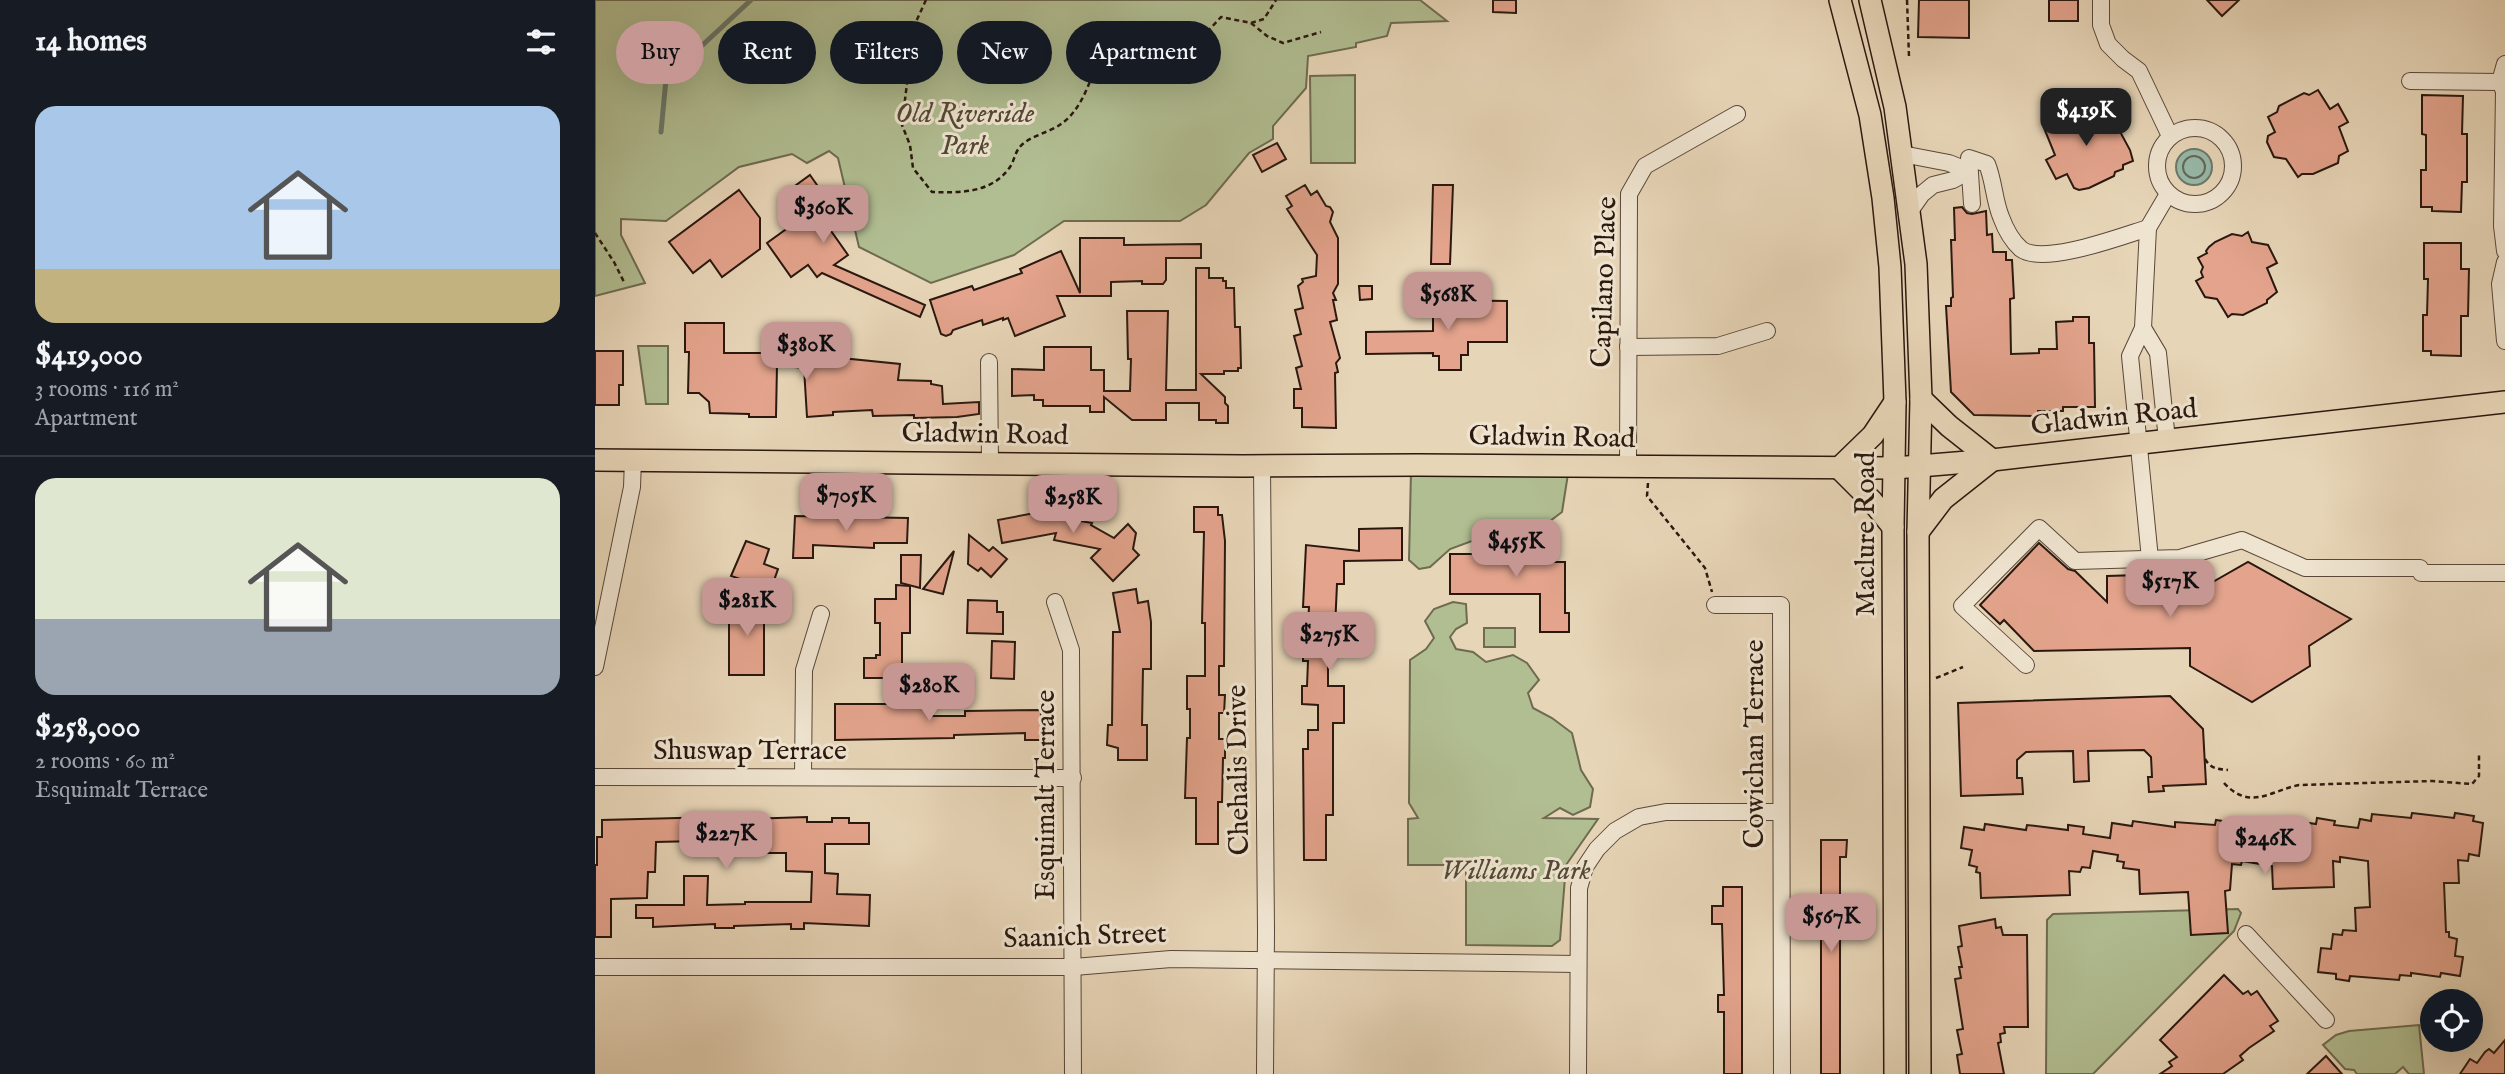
<!DOCTYPE html>
<html lang="en">
<head>
<meta charset="utf-8">
<style>
  :root { --surface:#171b24; --page:#20242c; --text:#f1f3f6; --muted:#9ea1a6; --line:#363941; --accent:#c59692 }
  body { margin:0; font-family:"IM FELL English",serif; background:var(--page); color:var(--text); height:100vh; display:flex; flex-direction:column; font-size:26px; white-space:nowrap }
  * { box-sizing:border-box; margin:0 }
  p { font-size:23px; color:var(--muted) }
  .icon { flex:none; width:38px; height:38px; fill:none; stroke:currentColor; stroke-width:2; stroke-linecap:round; stroke-linejoin:round }
  .map { position:relative; flex:1; overflow:hidden }
  .side { display:flex; flex-direction:column; background:var(--surface); width:595px }
  .side>* { flex:none }
  .top-card { position:absolute; left:21px; top:21px; width:665px; height:63px; display:flex; gap:14px }
  .tools { position:absolute; left:1825px; top:989px; display:grid; gap:14px }
  .tools a { display:grid; place-items:center; width:63px; height:63px; border-radius:50%; background:var(--surface); box-shadow:0 7px 28px #0002; font-size:35px }
  .price { position:absolute; translate:-50% -60px; padding:0 16px; border-radius:14px; background:var(--accent); color:#111; font-size:23px; line-height:46px; filter:drop-shadow(0 2px 4px #0008) }
  .price::after { content:''; position:absolute; left:50%; top:42px; width:21px; height:16px; margin-left:-10px; background:inherit; clip-path:polygon(0 0,100% 0,50% 100%) }
  .price.current { background:#222; color:#fff }
  ul { padding:0; list-style:none }
  li { display:grid; align-content:center; gap:14px; height:371px; padding:0 35px }
  li+li { border-top:2px solid var(--line) }
  li span { display:grid; place-items:center; height:217px; border-radius:21px; color:#555 }
  li>.icon { margin-inline-start:auto }
  span .icon { width:126px; height:126px; fill:#fffc; stroke-width:1 }
  li b { font-size:30px }
  h2 { display:flex; justify-content:space-between; align-items:center; height:84px; padding:0 35px; font-size:30px }
  .pill { padding:0 24px; border-radius:32px; background:var(--surface); box-shadow:0 7px 28px #0002; font-size:24px; line-height:63px }
  .pill.current { background:var(--accent); color:#111 }
  main { display:flex; flex:1; min-height:0 }
  .map>svg:first-child { display:block }
  .green { fill:#b1be92; stroke:#6e6b50; stroke-width:2 }
  .water { fill:#98b9a8; stroke:#6c796b; stroke-width:2 }
  .lines { fill:none; stroke-linecap:round; stroke-linejoin:round }
  .shore { stroke:#61685c; stroke-width:2 }
  .stream { stroke:#6c796b; stroke-width:5 }
  .building { fill:#e3a38c; stroke:#2a180f; stroke-width:2 }
  .minor-casing { stroke:#594739; stroke-width:18 }
  .major-casing { stroke:#2a180f; stroke-width:24 }
  .path { stroke:#2a180f; stroke-width:2.5; stroke-dasharray:5 3.5; stroke-linecap:butt }
  .minor { stroke:#efe4d0; stroke-width:16 }
  .major { stroke:#e7d5b7; stroke-width:21 }
  .labels { text-anchor:middle; dominant-baseline:central; stroke-width:6; stroke-linejoin:round; paint-order:stroke }
  .park-label { font-size:28px; font-style:italic; fill:#524a36; stroke:#efe4d0 }
  .street-label { font-size:28px; fill:#2a180f; stroke:#efe4d0 }
</style>
</head>
<body>
<main>
<section class="side">
<h2>14 homes<svg class="icon" aria-label="filters" viewBox="0 0 24 24"><path d="M4 7h16M4 17h16"/><circle cx="9" cy="7" r="2"/><circle cx="15" cy="17" r="2"/></svg></h2>
<ul>
<li><span style="background:linear-gradient(#a9c7e8 75%,#c2b280 0)"><svg class="icon" aria-label="home" viewBox="0 0 24 24"><path d="M3 11l9-7 9 7M6 9v11h12V9"/></svg></span><div><b>$419,000</b><p>3 rooms · 116 m²</p><p>Apartment</p></div></li>
<li><span style="background:linear-gradient(#dfe7d0 65%,#9aa5b1 0)"><svg class="icon" aria-label="home" viewBox="0 0 24 24"><path d="M3 11l9-7 9 7M6 9v11h12V9"/></svg></span><div><b>$258,000</b><p>2 rooms · 60 m²</p><p>Esquimalt Terrace</p></div></li>
</ul>
</section>
<div class="map">
<svg width="1910" height="1074" viewBox="0 0 1910 1074">
  <rect width="100%" height="100%" fill="#e7d5b7"/>
  <filter id="stains"><feTurbulence type="fractalNoise" baseFrequency=".00286" numOctaves="4"/><feColorMatrix values="0 0 0 0 .2 0 0 0 0 .09 0 0 0 0 .02 0 0 0 .5 -.17"/></filter>
  <radialGradient id="worn" r=".72"><stop offset=".6" stop-color="#630" stop-opacity="0"/><stop offset="1" stop-color="#630" stop-opacity=".3"/></radialGradient>
  <g class="green">
    <path d="M0 0H825L852 21 796 23 792 36 761 43V47L713 56 711 88 678 126V139L654 153 611 205 585 221H469L419 255 336 283 264 247 243 158 234 151 212 163 197 154 144 167 71 221 26 219V235L50 283 0 296Z"/>
    <path d="M760 75V163H716L715 76Z"/>
    <path d="M43 346H73V404H51Z"/>
    <path d="M816 471 973 474 967 512 955 521 904 531 855 549 835 567 824 569 814 560Z"/>
    <path d="M858 602 871 604 872 623 861 629 855 637 861 649 878 652 891 662 918 655 932 663 944 680 933 693 938 708 957 718 977 733 986 770 998 789 995 807 978 815 965 808 949 818 1003 819 971 865 965 940 957 946 871 945V865H813V819L823 818 814 803 815 660 831 649 839 638 830 621 839 609Z"/>
    <rect x="889" y="628" width="31" height="19"/>
    <path d="M1643 909 1646 913 1639 931 1498 1074H1451L1452 920 1458 914Z"/>
    <path d="M1824 1025 1829 1074H1814L1808 1067 1800 1074H1762L1759 1070 1750 1069 1728 1045 1741 1035 1754 1031Z"/>
  </g>
  <circle class="water" cx="1599" cy="167" r="18"/>
  <g class="lines">
    <circle class="shore" cx="1599" cy="167" r="11"/>
    <path class="stream" d="M66 132 71 79 156 0"/>
  </g>
  <g class="building">
    <path d="M898 0H921V13L898 12Z"/>
    <path d="M1324 0H1374V38L1323 37Z"/>
    <rect x="1454" y="0" width="29" height="21"/>
    <path d="M1612 0H1644L1627 16Z"/>
    <path d="M1723 90 1735 109 1743 104 1753 122 1744 127 1753 151 1744 156 1743 163 1718 174H1707L1703 177 1691 159 1679 157 1672 142 1673 136 1680 132 1673 117 1682 112 1684 106 1709 93 1714 95Z"/>
    <path d="M1827 95 1868 96 1867 134H1872V182H1867L1866 212 1837 211V207H1826V170H1831V135L1827 134Z"/>
    <path d="M1499 103 1511 123 1522 126 1535 150 1538 161 1528 165V169L1520 172 1519 176 1494 188 1484 190 1479 188 1472 174 1461 179 1451 160 1460 155 1449 128 1460 122V119Z"/>
    <path d="M682 143 691 159 667 172 658 155Z"/>
    <path d="M215 175 241 212 229 221 253 255 239 265 330 305 325 317 227 273 222 277 213 265 196 277 172 243 201 222 189 205H185L186 196Z"/>
    <path d="M710 185 716 195 722 191 731 206 735 207 738 212 735 222 743 238V284L738 293 741 300H738L742 320 735 322 745 358 741 363 743 372 740 373 741 428 707 427V408H699V389H706L701 368 707 366 699 336 706 334 700 310 708 308 703 286 708 282 707 279 721 276 722 255 692 209 697 206 691 196Z"/>
    <path d="M838 185H858L855 264H836Z"/>
    <path d="M144 190 165 218V249L127 277 115 260 98 273 74 242Z"/>
    <path d="M1367 207 1372 213 1377 214 1391 211 1392 235 1397 234 1398 252H1411V260H1417L1419 298 1415 299 1416 354 1444 353V349H1462L1461 322 1478 321V317H1494V343H1499L1500 407H1468V411H1443V416L1379 415 1356 392 1351 306H1356V298L1358 297 1356 240H1360L1359 208Z"/>
    <path d="M1653 232 1657 242 1673 245 1682 263 1672 268 1682 292 1672 300V303L1648 315 1637 314 1633 317 1622 299 1610 297 1601 281 1608 277 1606 272 1608 267 1603 258 1612 253 1611 251 1614 247 1620 242 1637 234 1647 236Z"/>
    <path d="M485 238H529V245L606 244V258H571V280L568 284H547V281L516 282V296H462L470 316 420 336 413 318 408 320V318L388 325 387 320 358 330 356 334 351 336 346 334 335 300 377 286 379 290 427 273 425 269 466 251 485 293Z"/>
    <path d="M1829 243H1866V269H1874L1873 316H1866V356L1836 355V351H1828V315H1832L1833 279H1829Z"/>
    <path d="M601 268H614V278H628V281H631V288H639L640 327H645L646 368H643V371H629V374H606L630 397V403L633 406V423H621V420H604V403H571V420H537L509 397V412H495V406H448V400H439V395L417 396V369L449 370V347H496V370H509V391H535L536 359H533L532 311H573L571 390H601Z"/>
    <path d="M764 286H777V299L765 300Z"/>
    <path d="M838 300 912 301V342H873V355H866V370H844V356H838V353L771 354V332L838 331Z"/>
    <path d="M90 323H129V353H197L305 364 303 380 336 381V384L347 386 348 404 384 402V414L362 417 319 418V415L278 416 277 410 238 412V415L212 417 209 368 182 365 181 417H154V414L115 413 114 402 104 393H93L94 352H90Z"/>
    <path d="M0 351H28V385H24V405H0Z"/>
    <path d="M440 490H456L462 517 497 523 496 525 519 538 533 524 541 533 538 549 544 555 518 581 496 558 505 549 459 540 461 533 407 543 403 520 445 512Z"/>
    <path d="M599 507H623V515H627L630 541 629 666H624V695H630L629 713H624V739H630V758H628L627 802H623V844H601V798H590L592 738H595V709H592V676H610V623H607L609 532H599Z"/>
    <path d="M200 516 313 518 312 543H279V548L218 545V558H198Z"/>
    <path d="M807 528V560L749 561V584H742L740 628H733V686H749V723H738V815H731V860H709L708 749H713V730H723V705L707 704V686H712L713 661H708V639H712L714 607H708L711 545 764 551V529Z"/>
    <path d="M374 535 394 551 398 547 412 559 396 577 386 568 383 571 373 564Z"/>
    <path d="M919 540H951V562H970V613H974V632H945V594H855V554H919Z"/>
    <path d="M151 541 174 549 169 564 183 569 176 589 136 576Z"/>
    <path d="M1444 543 1473 569 1480 571 1512 602V576L1610 573 1616 583 1653 562 1756 619 1714 646 1715 666 1657 702 1595 666V648L1439 651 1409 620 1405 624 1385 605Z"/>
    <path d="M359 551 348 594 328 589Z"/>
    <path d="M306 555H326L325 588 306 583Z"/>
    <path d="M301 585 315 586V633H307V678H269V658H281V655H285V623H280V599H301Z"/>
    <path d="M541 589 543 603 553 601 556 622V669H548L547 725H552V760H523V748L512 745 513 725H517L518 632H525L518 593Z"/>
    <rect x="134" y="600" width="35" height="75"/>
    <path d="M373 600 402 601V612H408V634L372 633Z"/>
    <path d="M397 641 420 642 419 679 396 678Z"/>
    <path d="M1575 696 1608 729 1611 784 1568 786 1569 791 1554 792 1553 777H1557L1556 757 1549 750 1493 751 1494 781 1479 782 1478 751 1431 752 1422 760V778H1427L1428 794 1366 796 1363 703Z"/>
    <path d="M240 704H337V716H370V711L446 710 447 740H430V733L359 735V738L240 740Z"/>
    <path d="M1817 813 1859 818 1860 813 1879 816 1878 821 1888 823 1884 856 1874 854 1873 861 1863 860 1864 883H1849L1851 932H1854V937L1862 939 1860 956 1868 957 1865 976 1846 973 1845 977 1816 973V976L1805 975 1804 980 1755 976 1754 981 1741 979V974L1723 972 1726 948 1736 949 1738 934 1747 935 1748 930 1761 931 1760 908 1775 907 1773 861 1745 857V862L1738 861 1739 887 1678 889 1677 866 1647 861 1646 865 1637 864 1635 890 1630 891 1633 933 1596 935 1593 892 1545 894 1544 870 1528 868 1529 862 1522 861 1523 855 1498 851 1495 868 1487 867 1485 872 1474 871 1475 895 1386 898 1385 873 1381 872 1382 867 1374 865 1377 850 1366 848 1369 827 1389 830 1390 824 1431 830 1432 825 1473 830V825L1489 827 1488 834 1515 838 1517 823 1537 826 1538 821 1580 827V822L1620 825 1621 820 1640 823 1639 829 1667 833 1668 822 1679 823 1680 818 1721 824 1722 818 1740 821 1739 825 1763 828 1765 819 1776 821 1777 814 1816 818Z"/>
    <path d="M121 817V824H151L150 819 212 817V822H237V818H254V823H274V844H230V873L243 874 242 894 275 895 274 926 209 923V929H196V924L139 926V928H120V924L58 927V918H41V905H89V876H113L112 905 150 904V902H216L217 872 191 871V853H173V841L103 845V841L61 842 60 872H53L52 898 16 899V937H0V865H2V837H7V820Z"/>
    <path d="M1226 840H1252L1251 857H1245V1074H1226Z"/>
    <path d="M1128 887H1147V1074H1129V1012H1123V995H1129L1127 924H1117V906H1128Z"/>
    <path d="M1400 919 1401 928 1406 927 1408 935H1432L1433 1027H1409L1410 1033 1405 1034 1406 1042 1403 1043 1409 1074H1365L1362 1055 1367 1054 1362 1030 1368 1029 1360 979 1366 978 1364 967H1367L1363 947 1367 946 1364 926Z"/>
    <path d="M1629 975 1648 994 1653 991 1656 995 1662 991 1683 1021 1675 1026 1679 1031 1654 1048 1645 1056 1648 1060 1628 1074H1565L1577 1066 1574 1062 1582 1057 1565 1040Z"/>
    <path d="M1910 1040V1074H1865L1875 1059 1882 1063 1890 1052 1894 1049 1899 1053Z"/>
    <path d="M1731 1056 1747 1074H1712Z"/>
  </g>
  <g class="lines">
    <defs>
      <g id="minor">
        <path d="M1506 0V25L1513 44 1528 59 1544 71 1575 136"/>
        <path d="M1815 81 1905 82 1909 91 1907 226 1910 251"/>
        <path d="M1905 82 1910 64"/>
        <circle cx="1600" cy="166" r="38"/>
        <path d="M1307 154 1354 163 1374 171"/>
        <path d="M1377 204 1374 158 1392 164C1399 181 1399 200 1406 217 1410 228 1417 241 1426 249 1448 266 1527 236 1553 228"/>
        <path d="M1315 211 1327 194 1338 185 1358 180 1374 171"/>
        <path d="M1910 262 1905 284 1910 341"/>
        <path d="M1548 328 1563 353 1572 440"/>
        <path d="M1033 347 1123 346 1172 331"/>
        <path d="M394 362 395 463"/>
        <path d="M667 466 671 931 670 1074"/>
        <path d="M1033 467 1034 194 1050 166 1142 114"/>
        <path d="M1555 559 1535 356 1548 328 1553 228 1573 194"/>
        <path d="M1826 573H1910"/>
        <path d="M460 602 476 650 478 1074"/>
        <path d="M1120 605H1186L1187 1074"/>
        <path d="M1431 665 1367 606 1444 528 1480 561 1585 558 1647 540 1710 568H1825"/>
        <path d="M0 667 37 487 38 460"/>
        <path d="M0 777 478 778"/>
        <path d="M208 777 209 670 226 614"/>
        <path d="M1651 934 1731 1020"/>
        <path d="M0 967H479L576 959 982 964"/>
        <path d="M983 1074 984 888 990 867 1002 849 1020 831 1044 817 1071 812H1186"/>
      </g>
      <g id="major">
        <path d="M1245 0 1275 115 1288 198 1295 267 1300 402 1298 527 1300 1074"/>
        <path d="M1275 0 1300 107 1321 264 1326 399 1323 532 1325 1074"/>
        <path d="M1326 399 1354 426 1397 460"/>
        <path d="M0 460 648 466 823 465 1300 468 1397 460 1910 402"/>
        <path d="M1244 468 1278 435 1300 402"/>
        <path d="M1244 468 1277 501 1298 527"/>
        <path d="M1323 532 1348 499 1396 461"/>
      </g>
    </defs>
    <use href="#minor" class="minor-casing"/>
    <use href="#major" class="major-casing"/>
    <g class="path">
      <path d="M331 0 313 39 307 61 312 83 307 125 315 145 318 168 337 192C366 193 397 193 415 167 419 161 420 153 424 148 433 136 454 133 466 124 492 106 498 67 511 40L532 49 584 28 602 38 613 31 626 17 656 23 669 19 681 0"/>
      <path d="M1312 0 1314 57"/>
      <path d="M656 23 672 36 688 43 726 32"/>
      <path d="M0 233 19 262 30 284"/>
      <path d="M1053 483 1052 496 1110 568 1117 592"/>
      <path d="M1341 678 1368 667"/>
      <path d="M1610 759C1616 769 1622 769 1633 770"/>
      <path d="M1629 783C1655 811 1675 791 1704 785L1837 781 1877 784 1884 776V752"/>
    </g>
    <use href="#minor" class="minor"/>
    <use href="#major" class="major"/>
  </g>
  <g class="labels">
    <g class="park-label">
      <text x="370" y="114">Old Riverside<tspan x="370" dy="32">Park</tspan></text>
      <text x="921" y="871">Williams Park</text>
    </g>
    <g class="street-label">
      <text transform="translate(1010 282) rotate(-88)">Capilano Place</text>
      <text transform="translate(1519 418) rotate(-6)">Gladwin Road</text>
      <text transform="translate(390 435) rotate(1)">Gladwin Road</text>
      <text transform="translate(957 438) rotate(1)">Gladwin Road</text>
      <text transform="translate(1271 534) rotate(-90)">Maclure Road</text>
      <text transform="translate(1160 744) rotate(-90)">Cowichan Terrace</text>
      <text x="155" y="751">Shuswap Terrace</text>
      <text transform="translate(644 770) rotate(-91)">Chehalis Drive</text>
      <text transform="translate(451 795) rotate(-90)">Esquimalt Terrace</text>
      <text transform="translate(490 937) rotate(-2)">Saanich Street</text>
    </g>
  </g>
  <rect width="100%" height="100%" filter="url(#stains)"/>
  <rect width="100%" height="100%" fill="url(#worn)"/>
</svg>
<div class="tools">
<a><svg class="icon" aria-label="locate" viewBox="0 0 24 24"><circle cx="12" cy="12" r="6"/><path d="M12 2v4M12 18v4M2 12h4M18 12h4"/></svg></a>
</div>
<b class="price current" style="left:1491px;top:148px">$419K</b>
<b class="price" style="left:228px;top:245px">$360K</b>
<b class="price" style="left:853px;top:332px">$568K</b>
<b class="price" style="left:211px;top:382px">$380K</b>
<b class="price" style="left:251px;top:533px">$705K</b>
<b class="price" style="left:478px;top:535px">$258K</b>
<b class="price" style="left:921px;top:579px">$455K</b>
<b class="price" style="left:1575px;top:619px">$517K</b>
<b class="price" style="left:152px;top:638px">$281K</b>
<b class="price" style="left:734px;top:672px">$275K</b>
<b class="price" style="left:334px;top:723px">$280K</b>
<b class="price" style="left:131px;top:871px">$227K</b>
<b class="price" style="left:1670px;top:876px">$246K</b>
<b class="price" style="left:1236px;top:954px">$567K</b>
<div class="top-card">
<a class="pill current">Buy</a>
<a class="pill">Rent</a>
<a class="pill">Filters</a>
<a class="pill">New</a>
<a class="pill">Apartment</a>
</div>
</div>
</main>
</body>
</html>
